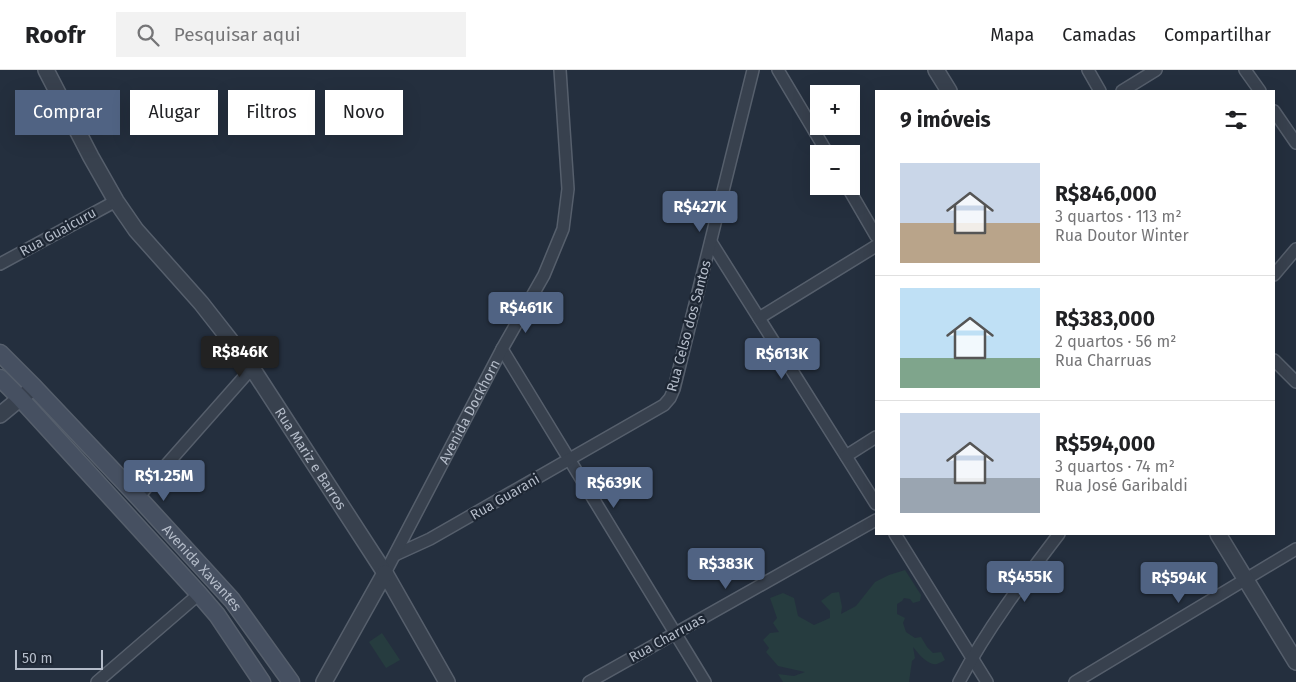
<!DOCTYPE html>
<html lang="pt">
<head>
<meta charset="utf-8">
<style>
  :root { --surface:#fff; --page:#f2f2f2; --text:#202124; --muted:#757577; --line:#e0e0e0; --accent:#506383 }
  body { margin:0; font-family:"Fira Sans",sans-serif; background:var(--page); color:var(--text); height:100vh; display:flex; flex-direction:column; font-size:19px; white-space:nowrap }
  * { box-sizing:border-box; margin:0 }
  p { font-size:16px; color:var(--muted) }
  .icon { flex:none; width:28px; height:28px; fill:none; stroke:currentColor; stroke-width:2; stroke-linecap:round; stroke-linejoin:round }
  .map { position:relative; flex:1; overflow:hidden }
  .drawer { position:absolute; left:875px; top:20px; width:400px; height:445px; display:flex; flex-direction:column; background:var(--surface); border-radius:0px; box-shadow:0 5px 20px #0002 }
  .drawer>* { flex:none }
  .hud { position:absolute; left:15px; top:20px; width:475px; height:45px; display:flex; gap:10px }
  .tools { position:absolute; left:810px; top:15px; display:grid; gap:10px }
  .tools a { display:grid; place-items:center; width:50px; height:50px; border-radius:0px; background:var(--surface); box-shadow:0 5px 20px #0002; font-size:25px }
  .scale { position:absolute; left:15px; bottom:12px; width:88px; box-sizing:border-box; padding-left:5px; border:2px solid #b4bcc9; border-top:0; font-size:14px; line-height:18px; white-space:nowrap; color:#b4bcc9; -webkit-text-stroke:4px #1d2633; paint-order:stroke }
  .price { position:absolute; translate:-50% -42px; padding:0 11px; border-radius:5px; background:var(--accent); color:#fff; font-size:16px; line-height:32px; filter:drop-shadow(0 1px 2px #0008) }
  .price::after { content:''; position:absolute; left:50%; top:30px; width:15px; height:11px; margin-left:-8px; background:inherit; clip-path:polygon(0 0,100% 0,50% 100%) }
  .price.active { background:#222; color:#fff }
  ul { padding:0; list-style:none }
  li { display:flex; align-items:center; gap:15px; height:125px; padding:0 25px }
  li+li { border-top:1px solid var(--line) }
  li span { display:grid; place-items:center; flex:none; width:140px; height:100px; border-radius:0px; color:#555 }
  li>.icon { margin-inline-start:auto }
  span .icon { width:60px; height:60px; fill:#fffc; stroke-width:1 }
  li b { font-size:21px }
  h2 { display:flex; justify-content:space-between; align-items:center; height:60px; padding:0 25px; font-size:21px }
  .pill { padding:0 18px; border-radius:0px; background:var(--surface); box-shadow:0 5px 20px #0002; font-size:18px; line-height:45px }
  .pill.active { background:var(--accent); color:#fff }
  header { display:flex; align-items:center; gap:30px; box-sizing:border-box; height:70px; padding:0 25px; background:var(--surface); border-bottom:1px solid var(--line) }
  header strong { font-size:24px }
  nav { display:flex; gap:28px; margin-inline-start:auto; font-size:18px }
  .search { width:350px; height:45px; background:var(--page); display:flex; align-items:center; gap:12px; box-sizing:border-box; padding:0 18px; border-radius:0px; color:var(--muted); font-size:19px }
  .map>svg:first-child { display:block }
  .green { fill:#263c3f }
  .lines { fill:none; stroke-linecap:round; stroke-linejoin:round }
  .minor-casing { stroke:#565f6c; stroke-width:14 }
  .tertiary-casing { stroke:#565f6c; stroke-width:18 }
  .secondary-casing { stroke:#565f6c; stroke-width:19 }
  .minor { stroke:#38414e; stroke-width:11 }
  .tertiary { stroke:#38414e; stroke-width:15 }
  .secondary { stroke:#465061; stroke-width:16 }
  .labels { text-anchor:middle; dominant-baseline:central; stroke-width:4.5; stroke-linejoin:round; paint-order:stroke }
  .street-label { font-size:14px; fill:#b4bcc9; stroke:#1d2633 }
</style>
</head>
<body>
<header>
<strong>Roofr</strong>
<div class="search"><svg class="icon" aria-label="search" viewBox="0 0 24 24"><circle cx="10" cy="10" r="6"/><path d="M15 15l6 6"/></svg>Pesquisar aqui</div>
<nav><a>Mapa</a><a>Camadas</a><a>Compartilhar</a></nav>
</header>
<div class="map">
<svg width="1296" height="612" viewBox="0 0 1296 612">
  <rect width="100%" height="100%" fill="#242f3e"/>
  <g class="green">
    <path d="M905 500 921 525 920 531 913 533 910 529 904 528 902 531 897 534V544L905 548 903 553 906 562 915 568 921 567 927 577 933 583 941 582 945 590C943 591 940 593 937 594 928 596 918 583 913 577L915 588 912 591 909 612H783L778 604 794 606 805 602 778 596 766 582 769 578 763 570 770 563 779 562 773 553 777 548 770 528 783 523 794 528 798 546 814 555 830 548V541L821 531 832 523 839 522 842 537 841 544 856 536 875 512 889 505Z"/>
    <path d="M382 563 400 590 386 598 369 572Z"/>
  </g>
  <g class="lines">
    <defs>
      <g id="minor">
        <path d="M778 0 828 84"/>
        <path d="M1088 0 1100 21"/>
        <path d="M1245 0 1260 21"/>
        <path d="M1122 21 1156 0"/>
        <path d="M1274 41 1296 73"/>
        <path d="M847 116 876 166"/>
        <path d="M711 172 876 434"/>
        <path d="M0 194 116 131"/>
        <path d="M1274 205 1296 179"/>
        <path d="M759 248 876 176"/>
        <path d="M502 279 705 612"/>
        <path d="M1274 290 1296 312"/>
        <path d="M846 386 876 367"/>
        <path d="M138 427 252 298"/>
        <path d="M895 464 987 612"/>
        <path d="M395 485 430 469 664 335 670 328 674 319 753 0"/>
        <path id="s1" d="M385 503 502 279 544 205 563 159 568 119 560 0"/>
        <path d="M97 612 199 524"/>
        <path d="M589 612 876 450"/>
        <path d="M959 612C987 559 1023 511 1059 464"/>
        <path d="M1075 612 1296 479"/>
      </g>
      <g id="tertiary">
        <path id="s2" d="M46 0 91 87 116 131 136 160 201 233 252 298 385 503 447 612"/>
        <path d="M936 0 949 21"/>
        <path d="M0 345 34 317"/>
        <path d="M1218 464 1296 592"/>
        <path d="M324 612 385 503"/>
      </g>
      <g id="secondary">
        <path id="s3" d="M0 283 34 317 138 427 232 530 291 612"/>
        <path d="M0 308 20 328 199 524 217 545 262 612"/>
      </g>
    </defs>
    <use href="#minor" class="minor-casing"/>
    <use href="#tertiary" class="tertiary-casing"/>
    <use href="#secondary" class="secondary-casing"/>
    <use href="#minor" class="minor"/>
    <use href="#tertiary" class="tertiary"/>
    <use href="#secondary" class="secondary"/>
  </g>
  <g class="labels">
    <g class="street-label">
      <text transform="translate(58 162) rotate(-29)">Rua Guaicuru</text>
      <text transform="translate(689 256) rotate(-75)">Rua Celso dos Santos</text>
      <text stroke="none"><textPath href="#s1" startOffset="182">Avenida Dockhorn</textPath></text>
      <text stroke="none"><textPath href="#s2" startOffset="472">Rua Mariz e Barros</textPath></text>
      <text transform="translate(505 427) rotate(-30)">Rua Guarani</text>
      <text stroke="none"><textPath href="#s3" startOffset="295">Avenida Xavantes</textPath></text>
      <text transform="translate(667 568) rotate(-29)">Rua Charruas</text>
    </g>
  </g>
</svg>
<div class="tools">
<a>+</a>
<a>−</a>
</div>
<div class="scale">50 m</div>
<b class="price" style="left:700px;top:163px">R$427K</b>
<b class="price" style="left:526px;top:264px">R$461K</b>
<b class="price active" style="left:240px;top:308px">R$846K</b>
<b class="price" style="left:782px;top:310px">R$613K</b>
<b class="price" style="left:164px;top:432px">R$1.25M</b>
<b class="price" style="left:614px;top:439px">R$639K</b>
<b class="price" style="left:726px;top:520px">R$383K</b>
<b class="price" style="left:1025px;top:533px">R$455K</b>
<b class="price" style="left:1179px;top:534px">R$594K</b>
<div class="hud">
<a class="pill active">Comprar</a>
<a class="pill">Alugar</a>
<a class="pill">Filtros</a>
<a class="pill">Novo</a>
</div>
<section class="drawer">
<h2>9 imóveis<svg class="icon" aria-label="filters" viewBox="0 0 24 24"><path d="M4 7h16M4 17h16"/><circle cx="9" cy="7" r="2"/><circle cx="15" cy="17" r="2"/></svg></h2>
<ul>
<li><span style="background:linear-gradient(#c9d6e8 60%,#b9a48a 0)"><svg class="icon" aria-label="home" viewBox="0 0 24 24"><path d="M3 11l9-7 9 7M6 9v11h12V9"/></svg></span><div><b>R$846,000</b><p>3 quartos · 113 m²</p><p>Rua Doutor Winter</p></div></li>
<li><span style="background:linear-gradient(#bfe0f5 70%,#7fa58c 0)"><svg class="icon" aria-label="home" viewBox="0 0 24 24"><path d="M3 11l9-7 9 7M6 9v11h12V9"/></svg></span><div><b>R$383,000</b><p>2 quartos · 56 m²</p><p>Rua Charruas</p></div></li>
<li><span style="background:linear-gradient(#c9d6e8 65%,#9aa5b1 0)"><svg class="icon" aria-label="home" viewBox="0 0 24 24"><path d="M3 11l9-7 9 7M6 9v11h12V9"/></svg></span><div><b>R$594,000</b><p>3 quartos · 74 m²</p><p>Rua José Garibaldi</p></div></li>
</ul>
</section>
</div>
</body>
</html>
